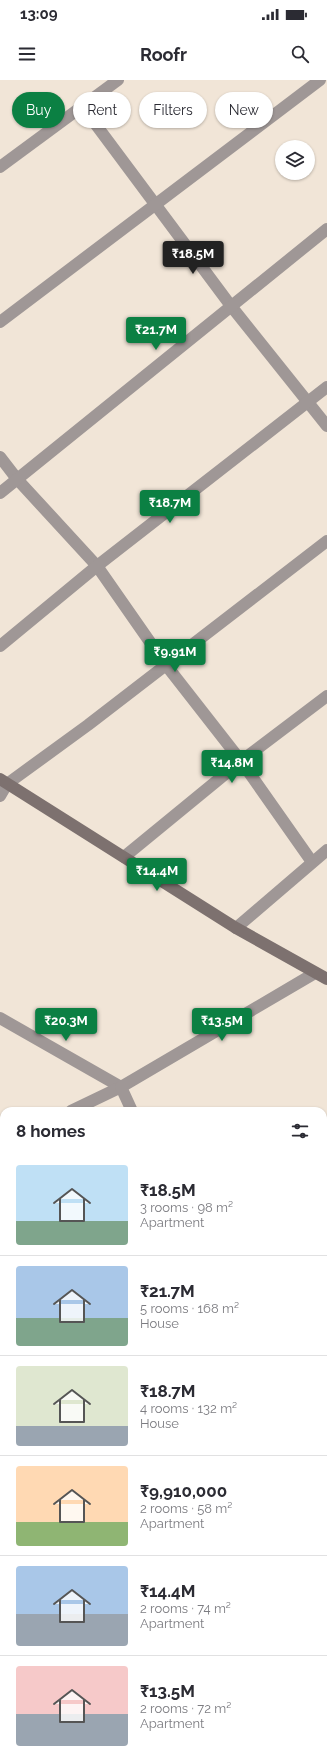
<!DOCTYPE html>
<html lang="en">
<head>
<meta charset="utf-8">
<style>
  :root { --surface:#fff; --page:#f7f7f7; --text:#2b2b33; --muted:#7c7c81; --line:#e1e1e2; --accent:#0b8043 }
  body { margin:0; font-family:Raleway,sans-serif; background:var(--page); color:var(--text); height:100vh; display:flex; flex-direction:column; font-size:15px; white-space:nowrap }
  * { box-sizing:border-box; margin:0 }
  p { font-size:13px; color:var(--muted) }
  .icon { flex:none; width:22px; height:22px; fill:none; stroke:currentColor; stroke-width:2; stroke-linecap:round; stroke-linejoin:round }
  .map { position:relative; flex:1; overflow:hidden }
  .panel { position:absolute; left:0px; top:1027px; width:327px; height:656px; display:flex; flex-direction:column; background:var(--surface); border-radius:12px 12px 0 0; box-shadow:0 1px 3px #0004 }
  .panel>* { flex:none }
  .banner { position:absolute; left:12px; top:12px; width:303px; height:36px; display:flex; gap:8px }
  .buttons { position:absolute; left:275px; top:60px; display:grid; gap:8px }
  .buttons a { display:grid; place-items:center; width:40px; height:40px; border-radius:50%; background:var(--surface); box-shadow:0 1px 3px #0004; font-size:20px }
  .price { position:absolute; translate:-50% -34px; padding:0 9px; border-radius:4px; background:var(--accent); color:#fff; font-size:13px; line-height:26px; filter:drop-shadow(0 1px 2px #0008) }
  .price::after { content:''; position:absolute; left:50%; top:24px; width:12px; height:9px; margin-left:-6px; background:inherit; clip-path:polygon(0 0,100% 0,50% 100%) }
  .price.on { background:#222; color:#fff }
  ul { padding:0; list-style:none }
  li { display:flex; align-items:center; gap:12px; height:100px; padding:0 16px }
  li+li { border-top:1px solid var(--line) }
  li span { display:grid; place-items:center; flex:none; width:112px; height:80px; border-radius:4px; color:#555 }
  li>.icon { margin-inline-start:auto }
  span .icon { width:48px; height:48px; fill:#fffc; stroke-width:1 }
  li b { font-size:17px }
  h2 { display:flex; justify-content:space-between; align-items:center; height:48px; padding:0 16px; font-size:17px }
  .tag { padding:0 14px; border-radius:18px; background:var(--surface); box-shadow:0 1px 3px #0004; font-size:14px; line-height:36px }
  .tag.on { background:var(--accent); color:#fff }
  .status { display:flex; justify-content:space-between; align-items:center; height:28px; padding:0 20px; background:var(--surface); direction:ltr }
  .status svg { height:11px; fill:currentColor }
  header { display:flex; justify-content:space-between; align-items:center; height:52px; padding:0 16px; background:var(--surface); font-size:18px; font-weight:700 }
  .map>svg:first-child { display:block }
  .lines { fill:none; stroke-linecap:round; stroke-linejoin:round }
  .street { stroke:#9f9796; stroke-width:12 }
  .secondary { stroke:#7d716f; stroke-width:12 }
</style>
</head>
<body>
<div class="status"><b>13:09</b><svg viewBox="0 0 49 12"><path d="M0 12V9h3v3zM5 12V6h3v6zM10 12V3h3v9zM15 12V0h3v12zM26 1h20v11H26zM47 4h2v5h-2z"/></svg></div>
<header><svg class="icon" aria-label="menu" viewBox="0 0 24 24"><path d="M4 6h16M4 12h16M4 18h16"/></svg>Roofr<svg class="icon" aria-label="search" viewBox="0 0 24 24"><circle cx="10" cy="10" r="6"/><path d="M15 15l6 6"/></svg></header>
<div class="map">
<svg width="327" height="1683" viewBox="0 0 327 1683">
  <rect width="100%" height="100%" fill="#f1e5d7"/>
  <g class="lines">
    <g class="street">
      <path d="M82 26 231 226 327 346"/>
      <path d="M0 87 118 0"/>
      <path d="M0 242 320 0"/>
      <path d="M0 377 17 399 97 486 166 585 241 681 312 782"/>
      <path d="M0 413 327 149"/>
      <path d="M0 566 97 486 327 307"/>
      <path d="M0 716 7 704 88 645 327 461"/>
      <path d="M124 777 241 681 327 616"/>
      <path d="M236 848 327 770"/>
      <path d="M0 938 121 1007"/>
      <path d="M71 1031 121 1007"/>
      <path d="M132 1031 121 1007 315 893"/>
      <path d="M0 1065 4 1064"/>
      <path d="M323 1148 327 1146"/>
      <path d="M0 1213 4 1211"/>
      <path d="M323 1305 327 1303"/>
      <path d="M0 1334 4 1331"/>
      <path d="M323 1414 327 1422"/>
      <path d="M0 1469 4 1467"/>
      <path d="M323 1484 327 1482"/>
      <path d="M0 1637 4 1636"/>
      <path d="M323 1645 327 1643"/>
      <path d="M271 1679 273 1683"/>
      <path d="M244 1683 252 1679"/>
    </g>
    <path class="secondary" d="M0 699 236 848 327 899"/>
  </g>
</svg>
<div class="buttons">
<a><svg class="icon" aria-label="layers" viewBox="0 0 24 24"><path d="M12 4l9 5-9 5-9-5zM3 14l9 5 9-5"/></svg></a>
</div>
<b class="price on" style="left:193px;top:195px">₹18.5M</b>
<b class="price" style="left:156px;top:271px">₹21.7M</b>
<b class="price" style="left:170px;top:444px">₹18.7M</b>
<b class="price" style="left:175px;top:593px">₹9.91M</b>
<b class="price" style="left:232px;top:704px">₹14.8M</b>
<b class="price" style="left:157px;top:812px">₹14.4M</b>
<b class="price" style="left:66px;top:962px">₹20.3M</b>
<b class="price" style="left:222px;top:962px">₹13.5M</b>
<div class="banner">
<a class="tag on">Buy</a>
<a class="tag">Rent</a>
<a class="tag">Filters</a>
<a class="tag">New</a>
</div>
<section class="panel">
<h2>8 homes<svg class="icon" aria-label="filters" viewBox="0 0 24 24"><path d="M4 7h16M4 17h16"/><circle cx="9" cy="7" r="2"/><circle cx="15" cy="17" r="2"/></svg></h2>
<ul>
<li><span style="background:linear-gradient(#bfe0f5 70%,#7fa58c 0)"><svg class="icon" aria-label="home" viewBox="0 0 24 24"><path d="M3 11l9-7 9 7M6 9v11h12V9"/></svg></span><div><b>₹18.5M</b><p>3 rooms · 98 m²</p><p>Apartment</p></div></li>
<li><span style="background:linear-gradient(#a9c7e8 65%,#7fa58c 0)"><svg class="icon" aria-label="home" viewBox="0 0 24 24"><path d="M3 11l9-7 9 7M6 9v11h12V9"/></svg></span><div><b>₹21.7M</b><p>5 rooms · 168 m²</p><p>House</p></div></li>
<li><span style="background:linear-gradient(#dfe7d0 75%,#9aa5b1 0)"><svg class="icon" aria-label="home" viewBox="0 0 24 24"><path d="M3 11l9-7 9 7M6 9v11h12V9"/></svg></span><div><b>₹18.7M</b><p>4 rooms · 132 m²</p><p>House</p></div></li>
<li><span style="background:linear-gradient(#ffd9b3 70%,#8fb573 0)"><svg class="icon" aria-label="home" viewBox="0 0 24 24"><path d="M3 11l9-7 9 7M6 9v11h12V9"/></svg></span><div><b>₹9,910,000</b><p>2 rooms · 58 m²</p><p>Apartment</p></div></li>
<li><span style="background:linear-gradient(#a9c7e8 60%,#9aa5b1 0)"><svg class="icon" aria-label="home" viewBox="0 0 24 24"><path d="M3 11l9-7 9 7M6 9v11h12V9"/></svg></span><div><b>₹14.4M</b><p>2 rooms · 74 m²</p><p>Apartment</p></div></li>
<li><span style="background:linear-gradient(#f6c9c9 60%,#9aa5b1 0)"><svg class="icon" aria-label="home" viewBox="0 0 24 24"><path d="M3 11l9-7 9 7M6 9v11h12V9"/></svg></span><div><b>₹13.5M</b><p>2 rooms · 72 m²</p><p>Apartment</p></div></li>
</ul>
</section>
</div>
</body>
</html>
